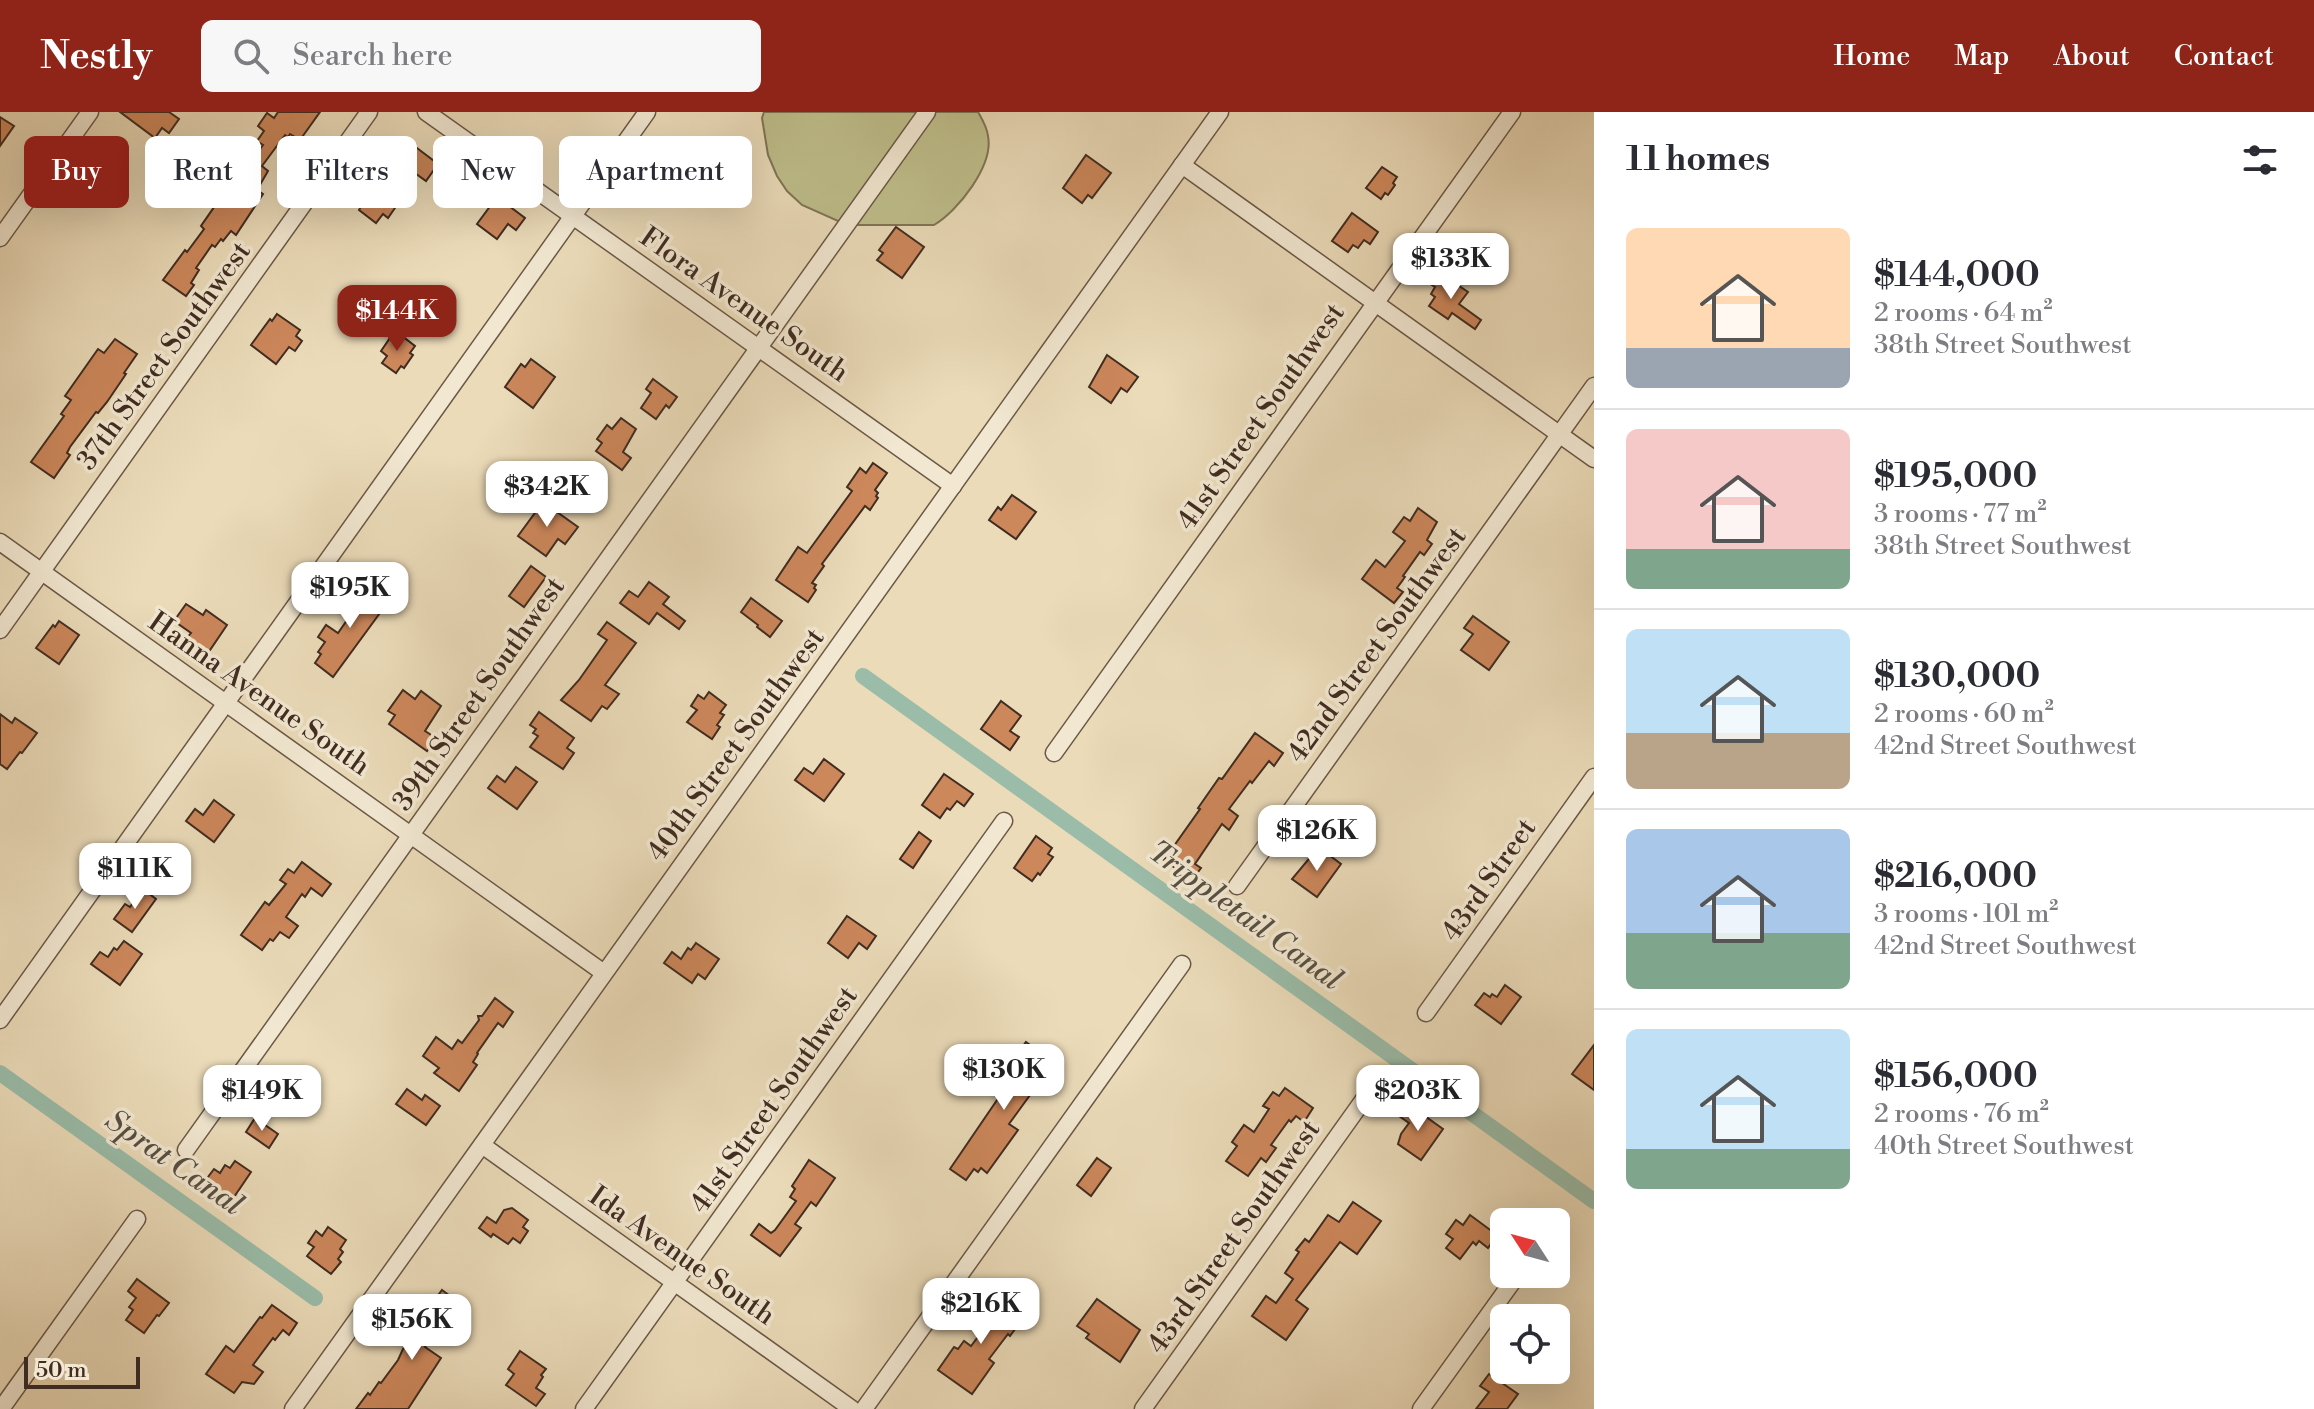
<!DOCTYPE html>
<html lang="en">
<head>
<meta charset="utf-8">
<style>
  :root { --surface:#fff; --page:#f7f7f7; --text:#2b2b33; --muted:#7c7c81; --line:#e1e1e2; --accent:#8f2418 }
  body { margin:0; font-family:"Libre Bodoni",serif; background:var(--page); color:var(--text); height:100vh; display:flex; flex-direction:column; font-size:30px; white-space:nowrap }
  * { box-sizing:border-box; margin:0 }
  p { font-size:26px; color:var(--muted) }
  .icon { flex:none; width:44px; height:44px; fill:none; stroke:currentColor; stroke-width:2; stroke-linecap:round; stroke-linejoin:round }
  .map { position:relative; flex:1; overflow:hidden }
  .panel { display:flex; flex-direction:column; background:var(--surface); width:720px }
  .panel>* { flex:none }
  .hud { position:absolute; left:24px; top:24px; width:760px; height:72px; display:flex; gap:16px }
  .needle { width:52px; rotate:306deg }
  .controls { position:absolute; left:1490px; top:1096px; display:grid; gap:16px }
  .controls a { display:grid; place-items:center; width:80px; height:80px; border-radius:12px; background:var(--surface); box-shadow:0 8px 32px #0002; font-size:40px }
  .scale { position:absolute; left:24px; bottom:20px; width:116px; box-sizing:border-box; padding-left:8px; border:4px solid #402c21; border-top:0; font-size:22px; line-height:28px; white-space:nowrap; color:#402c21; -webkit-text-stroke:6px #f2e8d2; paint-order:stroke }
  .price { position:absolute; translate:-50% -68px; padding:0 18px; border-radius:16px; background:#fff; color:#222; font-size:26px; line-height:52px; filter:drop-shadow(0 2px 4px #0008) }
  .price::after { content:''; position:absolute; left:50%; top:48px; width:24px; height:18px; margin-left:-12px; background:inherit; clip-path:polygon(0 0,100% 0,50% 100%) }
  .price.on { background:var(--accent); color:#fff }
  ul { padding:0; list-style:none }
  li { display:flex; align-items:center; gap:24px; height:200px; padding:0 32px }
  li+li { border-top:2px solid var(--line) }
  li span { display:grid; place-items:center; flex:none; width:224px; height:160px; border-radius:12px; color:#555 }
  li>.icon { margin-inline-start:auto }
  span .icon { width:96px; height:96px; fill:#fffc; stroke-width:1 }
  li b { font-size:34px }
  h2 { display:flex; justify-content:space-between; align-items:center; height:96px; padding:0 32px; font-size:34px }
  .chip { padding:0 28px; border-radius:12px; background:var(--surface); box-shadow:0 8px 32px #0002; font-size:28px; line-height:72px }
  .chip.on { background:var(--accent); color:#fff }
  header { display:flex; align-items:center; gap:48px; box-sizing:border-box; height:112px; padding:0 40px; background:var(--accent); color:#fff }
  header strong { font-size:38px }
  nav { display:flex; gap:44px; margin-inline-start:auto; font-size:28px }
  .search { width:560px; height:72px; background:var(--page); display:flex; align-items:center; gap:20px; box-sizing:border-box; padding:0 28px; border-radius:12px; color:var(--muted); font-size:30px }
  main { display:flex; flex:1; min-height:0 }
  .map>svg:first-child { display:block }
  .green { fill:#bebe8b; stroke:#7f7556; stroke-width:2 }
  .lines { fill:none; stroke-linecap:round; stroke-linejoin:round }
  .canal { stroke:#9abca9; stroke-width:16 }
  .building { fill:#cc875b; stroke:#402c21; stroke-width:2 }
  .minor-casing { stroke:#6b5847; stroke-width:19 }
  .minor { stroke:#f2e8d2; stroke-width:16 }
  .labels { text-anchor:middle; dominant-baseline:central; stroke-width:7; stroke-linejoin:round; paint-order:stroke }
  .street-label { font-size:28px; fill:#402c21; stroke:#f2e8d2 }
  .water-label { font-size:30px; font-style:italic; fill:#565043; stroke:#f2e8d2 }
</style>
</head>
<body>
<header>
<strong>Nestly</strong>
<div class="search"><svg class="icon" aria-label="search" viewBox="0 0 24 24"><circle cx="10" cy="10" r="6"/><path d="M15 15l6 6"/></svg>Search here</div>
<nav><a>Home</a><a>Map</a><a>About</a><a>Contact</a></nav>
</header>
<main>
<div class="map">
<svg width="1594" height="1297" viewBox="0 0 1594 1297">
  <rect width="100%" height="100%" fill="#ebdbb9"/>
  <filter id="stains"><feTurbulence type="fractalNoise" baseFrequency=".0025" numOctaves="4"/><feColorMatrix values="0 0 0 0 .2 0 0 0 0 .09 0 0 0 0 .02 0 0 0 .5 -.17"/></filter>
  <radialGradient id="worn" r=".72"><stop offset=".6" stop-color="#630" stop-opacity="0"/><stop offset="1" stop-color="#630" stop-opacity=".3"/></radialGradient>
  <path class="green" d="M764 0H978C982 7 987 15 988 24 994 53 958 99 934 113H847L802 93 787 79 777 64 768 43 762 6Z"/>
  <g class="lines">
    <g class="canal">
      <path d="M863 564 1594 1089"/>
      <path d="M0 961 315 1186"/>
    </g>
  </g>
  <g class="building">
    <path d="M120 0H169L179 7 169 21 162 16 155 26Z"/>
    <path d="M278 0H320L300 28 290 22 288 25 285 23 262 54 268 59 257 78 263 82 236 123 231 119 223 129 221 127 215 135 212 133 196 156 199 158 191 171 194 173 186 184 163 168 185 138 187 140 204 117 201 114 244 52 247 54 263 33 257 29 264 19 258 14 267 1 274 6Z"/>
    <path d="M0 5 14 14 0 34Z"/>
    <path d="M413 33 438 52 426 69 397 48 406 36 409 39Z"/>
    <path d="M1086 43 1111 61 1092 86 1088 83 1082 91 1063 76Z"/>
    <path d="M1382 55 1397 65 1393 71 1395 73 1388 83 1385 81 1381 87 1366 76Z"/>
    <path d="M371 60 398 80 392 89 397 93 388 106 383 102 376 111 359 98 371 78 362 72Z"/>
    <path d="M497 85 525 106 516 118 508 112 497 127 477 112Z"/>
    <path d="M1352 101 1378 120 1370 132 1364 128 1358 136 1353 133 1348 140 1332 129Z"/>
    <path d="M896 115 924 135 902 166 877 148 883 141 879 138Z"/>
    <path d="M1440 161 1468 180 1459 192 1481 208 1475 217 1452 201 1448 207 1429 194 1435 185 1431 182 1435 175 1432 173Z"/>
    <path d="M277 202 300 218 296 224 302 229 295 239 289 235 276 252 251 233 270 207 272 209Z"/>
    <path d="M392 223 399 228 402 224 415 234 410 241 413 243 404 256 401 254 396 261 382 251 387 244 381 239Z"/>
    <path d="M115 227 137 242 124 261 126 262 107 290 98 301 96 300 70 335 67 341 70 343 54 366 31 350 64 304 61 302 71 288 65 284 98 237 104 241Z"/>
    <path d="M1107 243 1138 265 1127 280 1121 276 1111 291 1089 275Z"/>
    <path d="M531 247 555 265 533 296 505 275 521 252 525 255Z"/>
    <path d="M653 267 677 285 669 296 666 293 656 307 641 296 651 281 646 277Z"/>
    <path d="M621 306 636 317 623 340 631 346 622 358 596 339 602 331 597 327 607 313 612 317Z"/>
    <path d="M873 351 887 361 875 378 878 381 876 384 878 386 870 398 865 394 822 452 824 454 812 471 816 473 814 476 816 478 808 490 776 468 798 435 807 441 852 379 847 375 860 356 866 361Z"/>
    <path d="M1012 383 1036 400 1016 427 989 408 998 395 1001 398Z"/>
    <path d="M543 390 578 415 565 432 558 427 546 444 518 424Z"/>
    <path d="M1418 396 1437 410 1427 428 1432 432 1424 443 1420 440 1403 464 1405 465 1397 476 1403 480 1394 491 1362 467 1376 448 1385 455 1405 429 1393 420 1404 405 1410 409Z"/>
    <path d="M531 454 546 465 524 495 509 484Z"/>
    <path d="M359 469 388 490 333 565 315 551 321 542 318 540 325 530 318 525 326 513 338 521 354 498 351 496 358 487 350 481Z"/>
    <path d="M649 470 669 485 663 492 685 509 679 517 657 501 649 512 620 491 629 479 638 485Z"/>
    <path d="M751 486 782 509 770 525 757 515 758 513 741 500Z"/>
    <path d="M186 492 203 503 206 498 227 513 208 541 187 526 191 521 174 509Z"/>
    <path d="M1473 504 1509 530 1489 558 1461 538 1473 522 1464 516Z"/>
    <path d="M59 509 79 523 59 552 36 536 53 513 55 515Z"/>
    <path d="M607 510 636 531 605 573 619 582 607 597 602 594 591 609 561 588 579 568 607 528 598 522Z"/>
    <path d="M403 578 415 587 421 579 441 594 425 619 436 626 427 639 389 612 395 603 388 599Z"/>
    <path d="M709 580 726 593 720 601 724 603 717 613 720 615 712 627 687 610 697 598 691 594 698 583 704 587Z"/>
    <path d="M1001 589 1021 604 1010 619 1019 625 1010 638 981 617Z"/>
    <path d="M539 600 574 626 567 636 574 641 563 657 530 635 538 624 533 621 536 617 530 613Z"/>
    <path d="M0 602 12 611 15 606 37 621 22 641 20 640 7 657 0 652Z"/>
    <path d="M1255 621 1283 641 1274 654 1269 649 1252 671 1250 669 1229 697 1238 704 1229 718 1222 712 1195 752 1201 756 1192 768 1164 748 1200 697 1198 696 1219 666 1222 667Z"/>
    <path d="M824 647 844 662 824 689 795 668 804 656 813 662Z"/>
    <path d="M516 655 537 670 517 697 488 676 497 664 505 670Z"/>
    <path d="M944 662 973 682 964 694 957 689 950 698 947 696 940 706 922 693Z"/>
    <path d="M214 688 234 703 214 730 186 709 195 697 203 703Z"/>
    <path d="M919 720 931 729 913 756 900 747Z"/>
    <path d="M1036 724 1052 736 1048 742 1053 745 1040 763 1038 761 1032 769 1014 756Z"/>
    <path d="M1321 737 1341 752 1317 785 1292 767 1312 743 1315 745Z"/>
    <path d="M302 750 331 772 322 784 311 776 305 785 302 782 286 805 298 814 289 826 280 820 273 829 270 827 262 838 241 823 265 790 269 793 286 772 280 768 288 757 294 761Z"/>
    <path d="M143 777 156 787 132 820 114 807 125 792 130 795Z"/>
    <path d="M847 804 876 824 867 837 859 831 848 846 828 831Z"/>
    <path d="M124 829 142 842 120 873 91 852 100 840 108 845 114 836 117 838Z"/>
    <path d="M696 831 719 847 705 867 698 862 692 871 664 851 672 840 681 847 688 836 691 838Z"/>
    <path d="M1505 873 1521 885 1501 912 1475 893 1484 881 1490 885 1492 882 1497 885Z"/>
    <path d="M495 886 513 900 503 915 498 911 477 941 478 942 473 950 477 953 459 979 434 961 439 956 423 944 436 925 452 937 458 928 462 931 479 908 478 904H482Z"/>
    <path d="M1026 930 1056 952 1048 963 1046 961 1009 1012 1018 1018 987 1061 981 1056 978 1060 974 1057 966 1068 950 1057 1012 966 999 957 1010 942 1015 945Z"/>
    <path d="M1594 933V978L1572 962Z"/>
    <path d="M1285 976 1313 996 1304 1010 1296 1004 1291 1010 1289 1008 1271 1033 1276 1036 1266 1050 1261 1046 1248 1064 1226 1049 1237 1034 1232 1030 1244 1013 1254 1020 1269 997 1263 994 1273 980 1279 984Z"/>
    <path d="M407 977 422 988 425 983 440 994 426 1013 396 992Z"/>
    <path d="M1408 992 1443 1017 1421 1048 1398 1032 1401 1022 1409 1011 1399 1004Z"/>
    <path d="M255 1006 278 1022 269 1036 246 1020Z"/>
    <path d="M1097 1046 1111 1056 1091 1084 1077 1073Z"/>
    <path d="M809 1048 835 1066 816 1094 811 1090 795 1112 801 1116 780 1144 751 1123 759 1112 771 1121 775 1118 796 1089 790 1085 795 1077 792 1074Z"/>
    <path d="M235 1049 251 1060 232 1088 205 1069 214 1057 220 1061 225 1053 230 1056Z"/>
    <path d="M1353 1090 1381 1109 1357 1142 1340 1130 1296 1188 1308 1197 1286 1228 1252 1204 1266 1184 1276 1191 1293 1167 1285 1161 1299 1140 1296 1138 1305 1127 1309 1130 1328 1103 1339 1110Z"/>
    <path d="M512 1096 528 1108 523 1115 528 1119 520 1131 513 1126 508 1132 493 1122 491 1125 479 1116 487 1105 496 1111 504 1098Z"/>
    <path d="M1470 1103 1497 1123 1488 1136 1479 1129 1476 1133 1473 1130 1460 1147 1446 1136 1453 1127 1446 1122 1456 1108 1463 1113Z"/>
    <path d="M328 1115 346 1128 340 1137 343 1140 338 1147 341 1150 331 1162 307 1144 314 1135 308 1131 316 1119 322 1124Z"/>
    <path d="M137 1167 169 1191 159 1204 157 1203 144 1221 126 1208 133 1198 129 1195 136 1186 128 1179Z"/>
    <path d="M442 1178 458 1190 425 1235 441 1246 408 1297H356L368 1281 370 1283 379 1270 381 1271 398 1248 403 1237 422 1209 420 1208Z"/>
    <path d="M990 1179 1019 1200 1013 1209 1018 1213 1010 1224 1008 1222 989 1247 994 1251 972 1282 938 1258 954 1235 958 1237 964 1229 971 1234 989 1210 986 1208 992 1199 981 1191Z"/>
    <path d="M1097 1187 1140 1218 1120 1250 1086 1226 1089 1222 1077 1214Z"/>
    <path d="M272 1193 297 1211 289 1223 283 1218 275 1228 273 1226 253 1253 263 1260 254 1272 242 1270 234 1281 206 1262 226 1234 234 1240 260 1205 262 1206Z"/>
    <path d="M520 1239 546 1257 541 1263 543 1265 536 1276 545 1282 536 1294 506 1273 514 1262 508 1257Z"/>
    <path d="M1489 1262 1518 1282 1507 1297H1476L1489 1280 1480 1274Z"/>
  </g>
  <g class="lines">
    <defs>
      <g id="minor">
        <path d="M426 0 953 374"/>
        <path d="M1182 53 1594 347"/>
        <path d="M0 126 90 0"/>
        <path d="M0 430 604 861"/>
        <path d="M0 518 369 0"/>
        <path d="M1054 641 1512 0"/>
        <path d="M1237 774 1594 274"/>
        <path d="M1426 901 1594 665"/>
        <path d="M0 908 647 0"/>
        <path d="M482 1033 852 1297"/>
        <path d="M186 1038 927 0"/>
        <path d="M1 1297 137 1107"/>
        <path d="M293 1297 1220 0"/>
        <path d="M584 1297 1004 709"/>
        <path d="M864 1297 1182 852"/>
        <path d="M1143 1297 1367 983"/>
        <path d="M1421 1297 1518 1162"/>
      </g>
    </defs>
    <use href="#minor" class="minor-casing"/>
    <use href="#minor" class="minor"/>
  </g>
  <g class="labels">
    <g class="street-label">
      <text transform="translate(744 193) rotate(35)">Flora Avenue South</text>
      <text transform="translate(164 244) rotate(-54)">37th Street Southwest</text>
      <text transform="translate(1261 305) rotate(-55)">41st Street Southwest</text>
      <text transform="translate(1377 533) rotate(-54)">42nd Street Southwest</text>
      <text transform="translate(259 582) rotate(35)">Hanna Avenue South</text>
      <text transform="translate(479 582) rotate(-55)">39th Street Southwest</text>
      <text transform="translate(736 633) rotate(-54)">40th Street Southwest</text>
      <text transform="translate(1489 768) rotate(-55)">43rd Street</text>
      <text transform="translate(774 988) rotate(-55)">41st Street Southwest</text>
      <text transform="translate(1234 1125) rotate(-55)">43rd Street Southwest</text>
      <text transform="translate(682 1144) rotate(35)">Ida Avenue South</text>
    </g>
    <g class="water-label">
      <text transform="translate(1245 804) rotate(36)">Trippletail Canal</text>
      <text transform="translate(174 1051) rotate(35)">Sprat Canal</text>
    </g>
  </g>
  <rect width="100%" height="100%" filter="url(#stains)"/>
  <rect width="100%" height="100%" fill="url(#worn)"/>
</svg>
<div class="controls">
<a><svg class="needle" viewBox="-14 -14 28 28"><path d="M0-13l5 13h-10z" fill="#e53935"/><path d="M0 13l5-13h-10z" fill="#7c7c81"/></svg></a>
<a><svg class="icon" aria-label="locate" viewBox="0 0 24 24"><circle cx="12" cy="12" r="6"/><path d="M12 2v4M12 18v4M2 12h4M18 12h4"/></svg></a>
</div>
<div class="scale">50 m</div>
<b class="price" style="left:1451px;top:189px">$133K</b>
<b class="price on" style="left:397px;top:241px">$144K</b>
<b class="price" style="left:547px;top:417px">$342K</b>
<b class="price" style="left:350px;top:518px">$195K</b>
<b class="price" style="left:1317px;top:761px">$126K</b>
<b class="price" style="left:135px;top:799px">$111K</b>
<b class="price" style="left:1004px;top:1000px">$130K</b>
<b class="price" style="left:262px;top:1021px">$149K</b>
<b class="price" style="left:1418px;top:1021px">$203K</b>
<b class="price" style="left:981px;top:1234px">$216K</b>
<b class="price" style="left:412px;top:1250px">$156K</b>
<div class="hud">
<a class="chip on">Buy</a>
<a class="chip">Rent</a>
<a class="chip">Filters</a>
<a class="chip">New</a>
<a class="chip">Apartment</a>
</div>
</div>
<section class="panel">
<h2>11 homes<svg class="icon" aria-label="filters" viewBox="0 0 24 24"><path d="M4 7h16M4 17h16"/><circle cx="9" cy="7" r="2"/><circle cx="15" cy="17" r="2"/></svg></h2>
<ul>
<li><span style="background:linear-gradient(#ffd9b3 75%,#9aa5b1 0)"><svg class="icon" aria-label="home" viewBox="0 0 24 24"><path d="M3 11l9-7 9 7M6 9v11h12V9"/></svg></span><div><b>$144,000</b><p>2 rooms · 64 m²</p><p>38th Street Southwest</p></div></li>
<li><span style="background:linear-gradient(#f6c9c9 75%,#7fa58c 0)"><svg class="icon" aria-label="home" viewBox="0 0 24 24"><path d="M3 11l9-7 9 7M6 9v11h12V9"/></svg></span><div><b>$195,000</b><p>3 rooms · 77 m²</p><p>38th Street Southwest</p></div></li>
<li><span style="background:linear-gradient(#bfe0f5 65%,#b9a48a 0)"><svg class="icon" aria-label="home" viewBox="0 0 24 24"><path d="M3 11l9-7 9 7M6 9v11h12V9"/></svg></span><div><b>$130,000</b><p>2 rooms · 60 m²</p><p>42nd Street Southwest</p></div></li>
<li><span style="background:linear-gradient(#a9c7e8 65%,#7fa58c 0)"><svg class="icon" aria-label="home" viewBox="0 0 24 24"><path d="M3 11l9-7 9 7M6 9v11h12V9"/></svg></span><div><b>$216,000</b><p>3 rooms · 101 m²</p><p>42nd Street Southwest</p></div></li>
<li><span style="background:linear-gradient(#bfe0f5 75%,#7fa58c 0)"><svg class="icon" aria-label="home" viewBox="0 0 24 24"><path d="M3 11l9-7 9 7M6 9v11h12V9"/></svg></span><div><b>$156,000</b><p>2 rooms · 76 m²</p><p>40th Street Southwest</p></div></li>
</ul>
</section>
</main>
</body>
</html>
